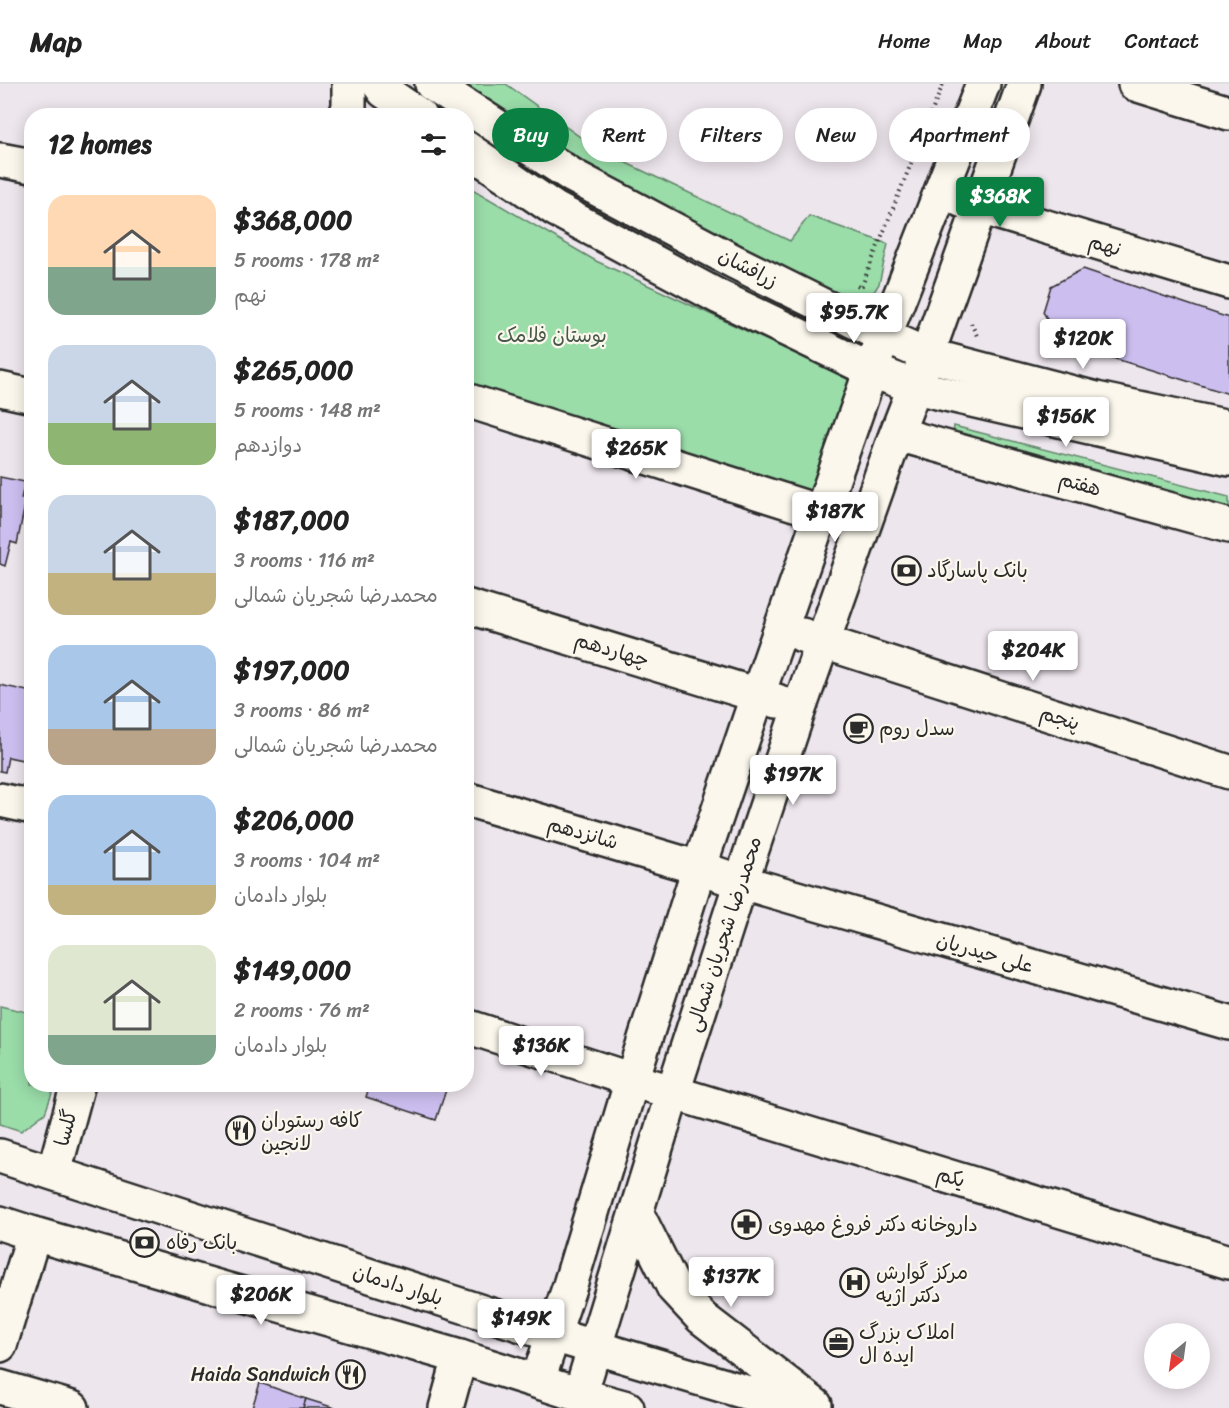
<!DOCTYPE html>
<html lang="en">
<head>
<meta charset="utf-8">
<style>
  :root { --surface:#fff; --page:#f6f6f6; --text:#222; --muted:#767676; --line:#e0e0e0; --accent:#0b8043 }
  body { margin:0; font-family:Sriracha,"Playpen Sans Arabic",sans-serif; background:var(--page); color:var(--text); height:100vh; display:flex; flex-direction:column; font-size:22px; white-space:nowrap }
  * { box-sizing:border-box; margin:0 }
  p { font-size:20px; color:var(--muted) }
  .icon { flex:none; width:33px; height:33px; fill:none; stroke:currentColor; stroke-width:2; stroke-linecap:round; stroke-linejoin:round }
  .map { position:relative; flex:1; overflow:hidden }
  .details { position:absolute; left:24px; top:24px; width:450px; height:984px; display:flex; flex-direction:column; background:var(--surface); border-radius:24px; box-shadow:0 3px 15px #0003 }
  .details>* { flex:none }
  .top-card { position:absolute; left:492px; top:24px; width:570px; height:54px; display:flex; gap:12px }
  .needle { width:39px; rotate:209deg }
  .buttons { position:absolute; left:1144px; top:1239px; display:grid; gap:12px }
  .buttons a { display:grid; place-items:center; width:66px; height:66px; border-radius:50%; background:var(--surface); box-shadow:0 3px 15px #0003; font-size:30px }
  .price { position:absolute; translate:-50% -51px; padding:0 14px; border-radius:6px; background:#fff; color:#222; font-size:20px; line-height:39px; filter:drop-shadow(0 2px 3px #0008) }
  .price::after { content:''; position:absolute; left:50%; top:36px; width:18px; height:14px; margin-left:-9px; background:inherit; clip-path:polygon(0 0,100% 0,50% 100%) }
  .price.selected { background:var(--accent); color:#fff }
  ul { padding:0; list-style:none }
  li { display:flex; align-items:center; gap:18px; height:150px; padding:0 24px }
  li span { display:grid; place-items:center; flex:none; width:168px; height:120px; border-radius:18px; color:#555 }
  li>.icon { margin-inline-start:auto }
  span .icon { width:72px; height:72px; fill:#fffc; stroke-width:1 }
  li b { font-size:26px }
  h2 { display:flex; justify-content:space-between; align-items:center; height:72px; padding:0 24px; font-size:26px }
  .pill { padding:0 21px; border-radius:27px; background:var(--surface); box-shadow:0 3px 15px #0003; font-size:21px; line-height:54px }
  .pill.selected { background:var(--accent); color:#fff }
  header { display:flex; align-items:center; gap:36px; box-sizing:border-box; height:84px; padding:0 30px; background:var(--surface); border-bottom:2px solid var(--line) }
  header strong { font-size:28px }
  nav { display:flex; gap:33px; margin-inline-start:auto; font-size:21px }
  .map>svg:first-child { display:block }
  .green { fill:#9adda9; stroke:#62846a; stroke-width:1.5 }
  .building { fill:#ccbff0; stroke:#2b2b2b; stroke-width:1.5 }
  .lines { fill:none; stroke-linecap:round; stroke-linejoin:round }
  .minor-casing { stroke:#2b2b2b; stroke-width:38 }
  .major-casing { stroke:#2b2b2b; stroke-width:38 }
  .path { stroke:#2b2b2b; stroke-width:4; stroke-dasharray:1.5 4.5; stroke-linecap:butt }
  .minor { stroke:#fbf7ec; stroke-width:33 }
  .major { stroke:#fbf7ec; stroke-width:33 }
  .labels { text-anchor:middle; dominant-baseline:central; stroke-width:4.5; stroke-linejoin:round; paint-order:stroke }
  .street-label { font-size:20px; fill:#2b2b2b; stroke:#fbf7ec }
  .park-label { font-size:20px; fill:#47584a; stroke:#fbf7ec }
  .poi-label { font-size:20px; fill:#2b2b2b; stroke:#fbf7ec; text-anchor:start }
</style>
</head>
<body>
<header>
<strong>Map</strong>
<nav><a>Home</a><a>Map</a><a>About</a><a>Contact</a></nav>
</header>
<div class="map">
<svg width="1229" height="1324" viewBox="0 0 1229 1324">
  <rect width="100%" height="100%" fill="#ede6ed"/>
  <filter id="ink" filterUnits="userSpaceOnUse"><feTurbulence type="fractalNoise" baseFrequency=".0167" numOctaves="2"/><feDisplacementMap in="SourceGraphic" scale="12" xChannelSelector="R" yChannelSelector="G"/><feConvolveMatrix kernelMatrix="1 2 1 2 8 2 1 2 1" color-interpolation-filters="sRGB"/></filter>
  <g filter="url(#ink)">
    <g class="green">
      <path d="M450 0H506L597 65 790 157 809 132 888 160 879 200 862 227 596 94Z"/>
      <path d="M467 102 596 177 865 302 821 428 467 313Z"/>
      <path d="M954 342 1229 413V433L952 357Z"/>
      <path d="M0 922 31 929 32 1000 55 1001 45 1029 21 1047 0 1040Z"/>
    </g>
    <g class="building">
      <path d="M1083 185 1229 234V310L1061 258 1043 228 1051 202Z"/>
      <path d="M0 393 25 398 21 415 26 416 17 460 11 458 5 482 0 480Z"/>
      <path d="M0 601 32 608V678L8 673 5 688 0 687Z"/>
      <path d="M370 1000H448L436 1036 366 1013Z"/>
      <path d="M260 1299 306 1315 303 1324H252Z"/>
      <path d="M306 1315 335 1324H303Z"/>
    </g>
    <g class="lines">
      <defs>
        <g id="minor">
          <path d="M379 0 384 7 420 32"/>
          <path d="M432 0 573 92 735 178 884 252 927 271 1096 315 1229 343"/>
          <path d="M1135 0 1229 29"/>
          <path d="M346 32 349 22V0"/>
          <path d="M466 64 555 125 719 213 871 286 915 303 1229 375"/>
          <path d="M0 76 32 82"/>
          <path d="M961 116 980 123 1229 198"/>
          <path d="M0 305 32 312"/>
          <path d="M466 316 842 435"/>
          <path d="M897 350 1229 442"/>
          <path d="M466 522 777 617"/>
          <path d="M802 551 1229 688"/>
          <path d="M466 715 699 784 741 798 1229 939"/>
          <path d="M0 716 32 723"/>
          <path d="M466 942 632 996 1229 1178"/>
          <path d="M54 1088 78 1000"/>
          <path d="M0 1261 34 1150"/>
          <path d="M538 1296 570 1201 632 996 699 784 758 610 871 286 983 0"/>
          <path d="M0 1303 72 1324"/>
          <path d="M580 1311 673 1008 741 798 799 625 894 356 927 271 1024 0"/>
          <path d="M446 1324 460 1273"/>
        </g>
        <g id="major">
          <path d="M0 1072 553 1251 799 1324"/>
          <path d="M636 1128 674 1204 702 1234 815 1321"/>
          <path d="M0 1139 34 1150 460 1273 580 1311 627 1324"/>
        </g>
      </defs>
      <use href="#minor" class="minor-casing"/>
      <use href="#major" class="major-casing"/>
      <g class="path">
        <path d="M857 202 861 204 943 0"/>
        <path d="M971 239 978 254"/>
      </g>
      <use href="#minor" class="minor"/>
      <use href="#major" class="major"/>
    </g>
  </g>
  <defs>
    <symbol id="bank-ring" viewBox="-11 -11 22 22"><circle r="9.5" fill="#fbf7ec" stroke="#2b2b2b" stroke-width="1.5"/><path d="M-6-4H6V4H-6ZM0-2.3a2.3 2.3 0 1 0 0 4.6a2.3 2.3 0 1 0 0-4.6Z" fill="#2b2b2b"/></symbol>
    <symbol id="cafe-ring" viewBox="-11 -11 22 22"><circle r="9.5" fill="#fbf7ec" stroke="#2b2b2b" stroke-width="1.5"/><path d="M-5.5-4.5H6V0H3Q3 3.5 0 3.5H-2.5Q-5.5 3.5-5.5 0ZM3-3.2v2h1.7v-2ZM-6 4.5H4V6H-6Z" fill="#2b2b2b"/></symbol>
    <symbol id="restaurant-ring" viewBox="-11 -11 22 22"><circle r="9.5" fill="#fbf7ec" stroke="#2b2b2b" stroke-width="1.5"/><path d="M-5-6h1v4h1v-4h1v4h1v-4h1v5L-1.5 .5V6h-2V.5L-5-1ZM5-6V6H3V1.5H1.5Q1.5-4 5-6Z" fill="#2b2b2b"/></symbol>
    <symbol id="pharmacy-ring" viewBox="-11 -11 22 22"><circle r="9.5" fill="#fbf7ec" stroke="#2b2b2b" stroke-width="1.5"/><path d="M-2-6h4v4h4v4h-4v4h-4v-4h-4v-4h4Z" fill="#2b2b2b"/></symbol>
    <symbol id="hospital-ring" viewBox="-11 -11 22 22"><circle r="9.5" fill="#fbf7ec" stroke="#2b2b2b" stroke-width="1.5"/><path d="M-5-5h3v3.5h4V-5h3V5h-3V1.5h-4V5h-3Z" fill="#2b2b2b"/></symbol>
    <symbol id="office-ring" viewBox="-11 -11 22 22"><circle r="9.5" fill="#fbf7ec" stroke="#2b2b2b" stroke-width="1.5"/><path d="M-6-3h4V-5.5h4V-3h4V5H-6ZM-1-4.5V-3h2v-1.5ZM-6 0V1H6V0Z" fill="#2b2b2b"/></symbol>
  </defs>
  <g fill-rule="evenodd">
    <use href="#bank-ring" x="890" y="470" width="33" height="33"/>
    <use href="#cafe-ring" x="842" y="628" width="33" height="33"/>
    <use href="#restaurant-ring" x="224" y="1030" width="33" height="33"/>
    <use href="#pharmacy-ring" x="730" y="1124" width="33" height="33"/>
    <use href="#bank-ring" x="128" y="1142" width="33" height="33"/>
    <use href="#hospital-ring" x="838" y="1182" width="33" height="33"/>
    <use href="#office-ring" x="822" y="1242" width="33" height="33"/>
    <use href="#restaurant-ring" x="334" y="1274" width="33" height="33"/>
  </g>
  <g class="labels">
    <g class="street-label">
      <text transform="translate(1105 161) rotate(17)">نهم</text>
      <text transform="translate(748 184) rotate(27)">زرافشان</text>
      <text transform="translate(1080 400) rotate(16)">هفتم</text>
      <text transform="translate(612 566) rotate(17)">چهاردهم</text>
      <text transform="translate(1060 634) rotate(18)">پنجم</text>
      <text transform="translate(583 749) rotate(16)">شانزدهم</text>
      <text transform="translate(724 850) rotate(-72)">محمدرضا شجریان شمالی</text>
      <text transform="translate(985 869) rotate(16)">علی حیدریان</text>
      <text transform="translate(66 1044) rotate(-75)">گلسا</text>
      <text transform="translate(951 1093) rotate(17)">یکم</text>
      <text transform="translate(398 1201) rotate(18)">بلوار دادمان</text>
    </g>
    <g class="park-label">
      <text x="552" y="251">بوستان فلامک</text>
    </g>
    <g class="poi-label">
      <text x="927" y="486">بانک پاسارگاد</text>
      <text x="879" y="644">سدل روم</text>
      <text x="261" y="1036">کافه رستوران<tspan x="261" dy="23">لانجین</tspan></text>
      <text x="768" y="1140">داروخانه دکتر فروغ مهدوی</text>
      <text x="166" y="1158">بانک رفاه</text>
      <text x="876" y="1188">مرکز گوارش<tspan x="876" dy="23">دکتر اژیه</tspan></text>
      <text x="859" y="1248">املاک بزرگ<tspan x="859" dy="23">ایده ال</tspan></text>
      <text x="330" y="1290" text-anchor="end">Haida Sandwich</text>
    </g>
  </g>
</svg>
<div class="buttons">
<a><svg class="needle" viewBox="-14 -14 28 28"><path d="M0-13l5 13h-10z" fill="#e53935"/><path d="M0 13l5-13h-10z" fill="#767676"/></svg></a>
</div>
<b class="price selected" style="left:1000px;top:144px">$368K</b>
<b class="price" style="left:854px;top:260px">$95.7K</b>
<b class="price" style="left:1083px;top:286px">$120K</b>
<b class="price" style="left:1066px;top:364px">$156K</b>
<b class="price" style="left:636px;top:396px">$265K</b>
<b class="price" style="left:835px;top:459px">$187K</b>
<b class="price" style="left:1033px;top:598px">$204K</b>
<b class="price" style="left:793px;top:722px">$197K</b>
<b class="price" style="left:541px;top:993px">$136K</b>
<b class="price" style="left:731px;top:1224px">$137K</b>
<b class="price" style="left:261px;top:1242px">$206K</b>
<b class="price" style="left:521px;top:1266px">$149K</b>
<div class="top-card">
<a class="pill selected">Buy</a>
<a class="pill">Rent</a>
<a class="pill">Filters</a>
<a class="pill">New</a>
<a class="pill">Apartment</a>
</div>
<section class="details">
<h2>12 homes<svg class="icon" aria-label="filters" viewBox="0 0 24 24"><path d="M4 7h16M4 17h16"/><circle cx="9" cy="7" r="2"/><circle cx="15" cy="17" r="2"/></svg></h2>
<ul>
<li><span style="background:linear-gradient(#ffd9b3 60%,#7fa58c 0)"><svg class="icon" aria-label="home" viewBox="0 0 24 24"><path d="M3 11l9-7 9 7M6 9v11h12V9"/></svg></span><div><b>$368,000</b><p>5 rooms · 178 m²</p><p>نهم</p></div></li>
<li><span style="background:linear-gradient(#c9d6e8 65%,#8fb573 0)"><svg class="icon" aria-label="home" viewBox="0 0 24 24"><path d="M3 11l9-7 9 7M6 9v11h12V9"/></svg></span><div><b>$265,000</b><p>5 rooms · 148 m²</p><p>دوازدهم</p></div></li>
<li><span style="background:linear-gradient(#c9d6e8 65%,#c2b280 0)"><svg class="icon" aria-label="home" viewBox="0 0 24 24"><path d="M3 11l9-7 9 7M6 9v11h12V9"/></svg></span><div><b>$187,000</b><p>3 rooms · 116 m²</p><p>محمدرضا شجریان شمالی</p></div></li>
<li><span style="background:linear-gradient(#a9c7e8 70%,#b9a48a 0)"><svg class="icon" aria-label="home" viewBox="0 0 24 24"><path d="M3 11l9-7 9 7M6 9v11h12V9"/></svg></span><div><b>$197,000</b><p>3 rooms · 86 m²</p><p>محمدرضا شجریان شمالی</p></div></li>
<li><span style="background:linear-gradient(#a9c7e8 75%,#c2b280 0)"><svg class="icon" aria-label="home" viewBox="0 0 24 24"><path d="M3 11l9-7 9 7M6 9v11h12V9"/></svg></span><div><b>$206,000</b><p>3 rooms · 104 m²</p><p>بلوار دادمان</p></div></li>
<li><span style="background:linear-gradient(#dfe7d0 75%,#7fa58c 0)"><svg class="icon" aria-label="home" viewBox="0 0 24 24"><path d="M3 11l9-7 9 7M6 9v11h12V9"/></svg></span><div><b>$149,000</b><p>2 rooms · 76 m²</p><p>بلوار دادمان</p></div></li>
</ul>
</section>
</div>
</body>
</html>
